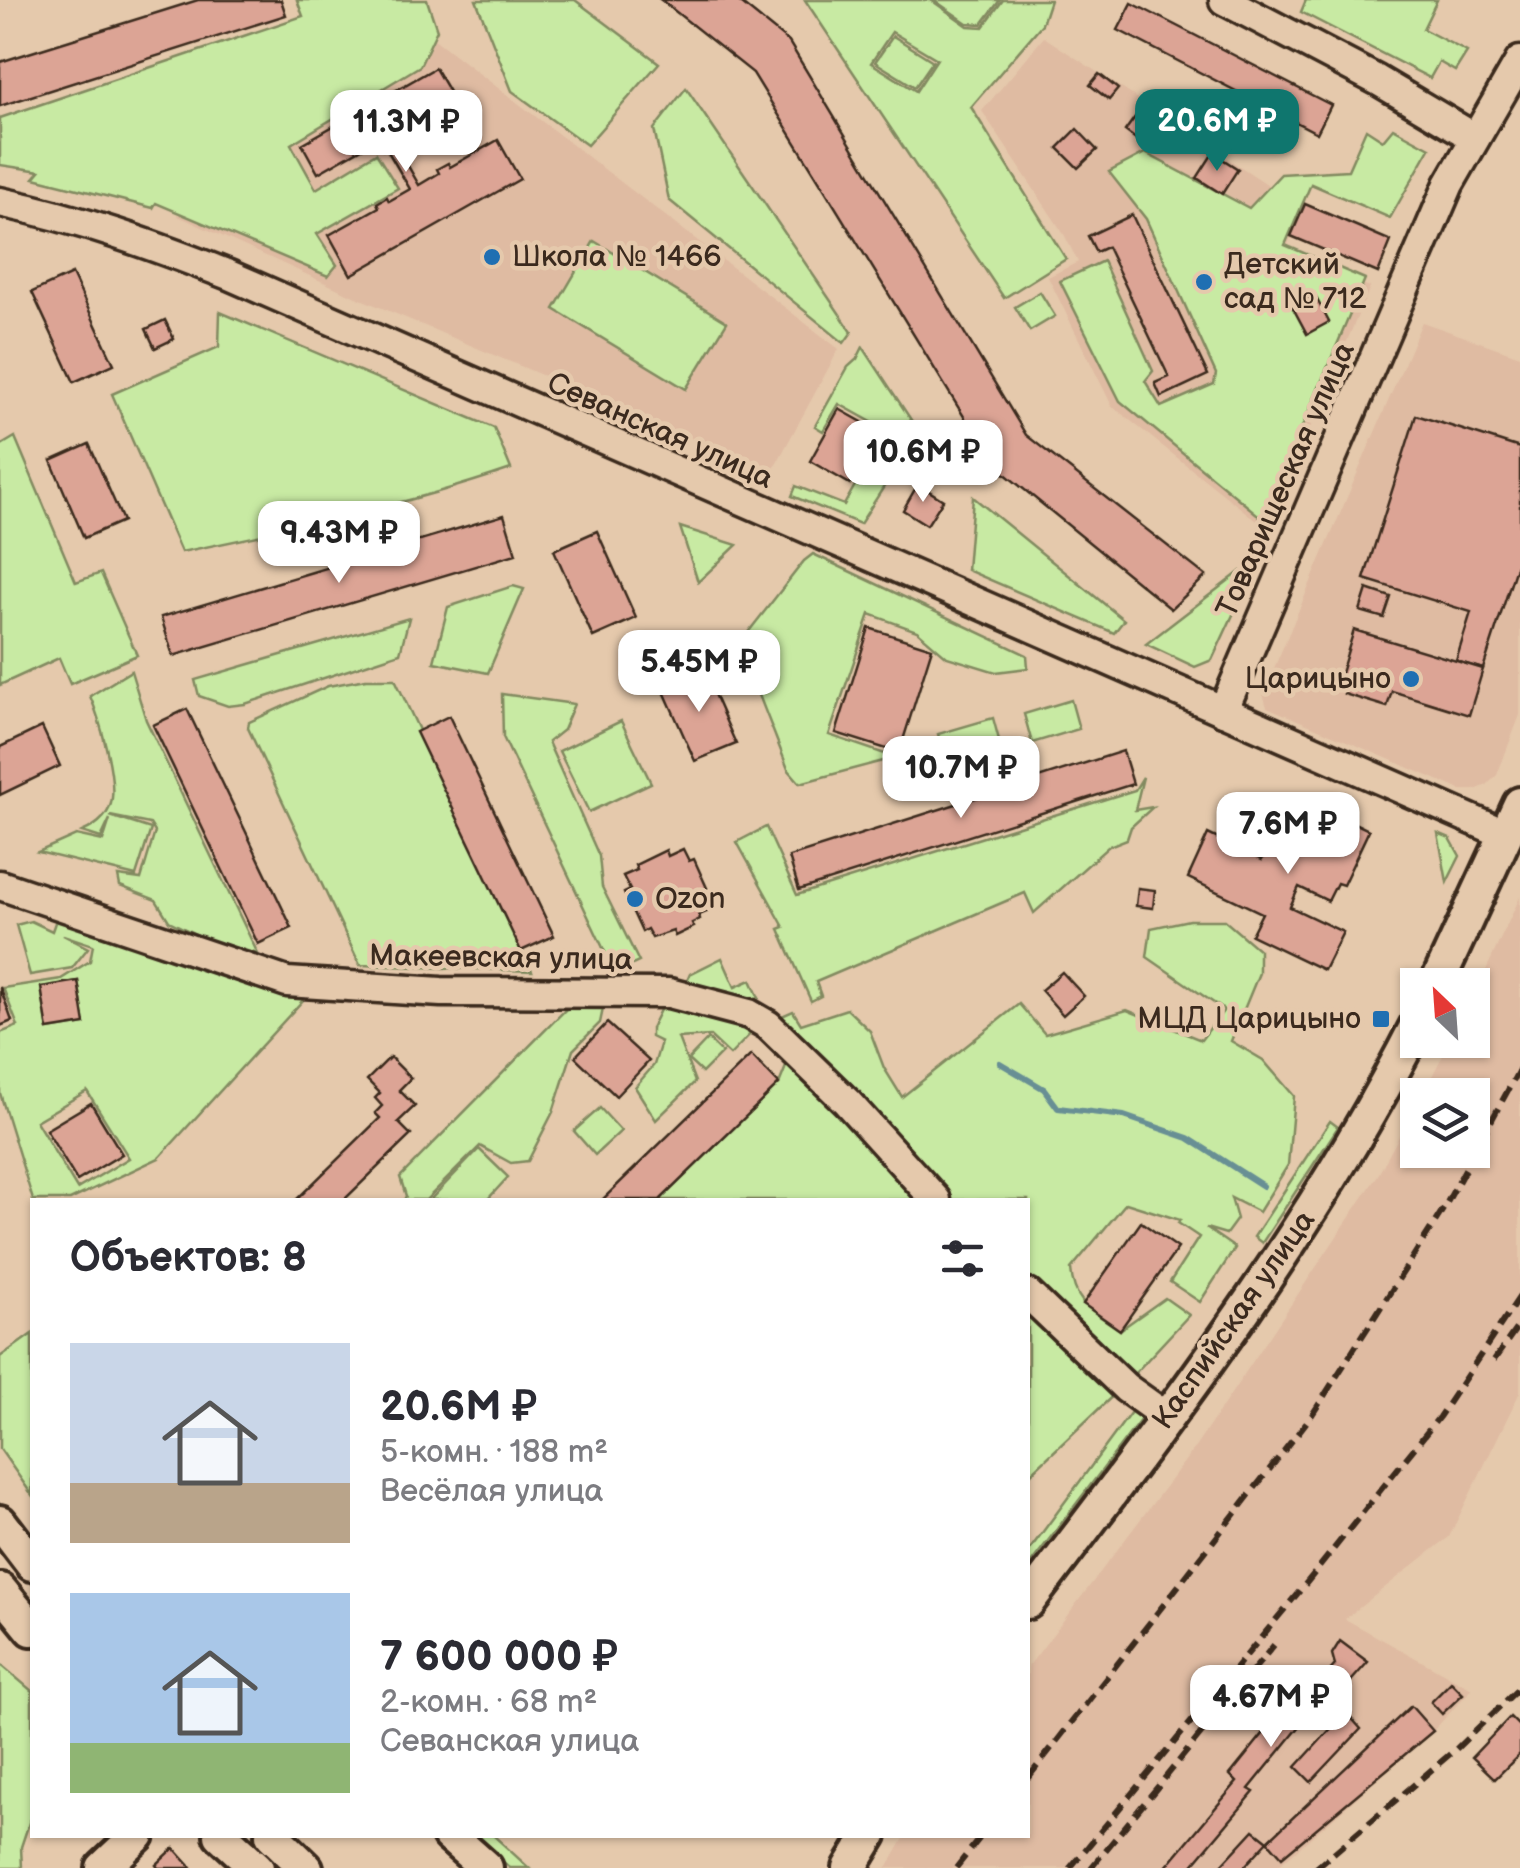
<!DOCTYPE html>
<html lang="ru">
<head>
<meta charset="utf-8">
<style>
  :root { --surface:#fff; --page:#f7f7f7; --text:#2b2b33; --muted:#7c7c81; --accent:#0f766e }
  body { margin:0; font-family:"Balsamiq Sans",sans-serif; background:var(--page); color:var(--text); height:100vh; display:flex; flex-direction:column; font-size:38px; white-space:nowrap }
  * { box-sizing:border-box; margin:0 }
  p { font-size:32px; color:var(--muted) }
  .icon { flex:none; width:55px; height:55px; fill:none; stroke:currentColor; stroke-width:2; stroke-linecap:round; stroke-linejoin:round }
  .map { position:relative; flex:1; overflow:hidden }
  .panel { position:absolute; left:30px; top:1198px; width:1000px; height:640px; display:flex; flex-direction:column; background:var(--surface); border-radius:0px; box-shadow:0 2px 8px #0004 }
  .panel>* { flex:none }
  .needle { width:65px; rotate:335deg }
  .tools { position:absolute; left:1400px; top:968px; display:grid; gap:20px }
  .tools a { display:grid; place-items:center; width:90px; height:90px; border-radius:0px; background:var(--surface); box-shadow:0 2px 8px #0004; font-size:50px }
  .price { position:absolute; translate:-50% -85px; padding:0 22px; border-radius:20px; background:#fff; color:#222; font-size:32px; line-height:65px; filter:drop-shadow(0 2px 5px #0008) }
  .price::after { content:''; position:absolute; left:50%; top:60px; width:30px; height:22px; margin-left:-15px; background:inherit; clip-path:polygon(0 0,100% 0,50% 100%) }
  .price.on { background:var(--accent); color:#fff }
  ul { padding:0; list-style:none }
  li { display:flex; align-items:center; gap:30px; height:250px; padding:0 40px }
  li span { display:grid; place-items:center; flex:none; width:280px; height:200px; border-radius:0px; color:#555 }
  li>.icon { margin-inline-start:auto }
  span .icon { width:120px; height:120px; fill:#fffc; stroke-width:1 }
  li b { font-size:42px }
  h2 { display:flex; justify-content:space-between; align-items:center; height:120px; padding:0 40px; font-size:42px }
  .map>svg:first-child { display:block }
  .built { fill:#dfbba2 }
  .green { fill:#c8eaa3; stroke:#828a60; stroke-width:2.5; fill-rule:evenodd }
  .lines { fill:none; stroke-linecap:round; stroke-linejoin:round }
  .stream { stroke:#678f94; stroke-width:6 }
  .building { fill:#dca495; stroke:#3b2a1e; stroke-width:2.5 }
  .minor-casing { stroke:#3b2a1e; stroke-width:35 }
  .major-casing { stroke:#3b2a1e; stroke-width:40 }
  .minor { stroke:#e5c9ac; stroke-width:28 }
  .major { stroke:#e5c9ac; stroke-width:32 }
  .rail { stroke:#3b2a1e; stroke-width:6; stroke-dasharray:15 8; stroke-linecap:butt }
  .poi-dot { fill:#1f6fb2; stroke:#e5c9ac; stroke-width:4 }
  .labels { text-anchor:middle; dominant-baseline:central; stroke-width:9; stroke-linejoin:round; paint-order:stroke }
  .poi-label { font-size:30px; fill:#3b2a1e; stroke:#e5c9ac; text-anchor:start }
  .street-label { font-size:30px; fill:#3b2a1e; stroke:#e5c9ac }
</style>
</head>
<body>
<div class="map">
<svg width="1520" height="1868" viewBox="0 0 1520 1868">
  <rect width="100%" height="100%" fill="#e5c9ac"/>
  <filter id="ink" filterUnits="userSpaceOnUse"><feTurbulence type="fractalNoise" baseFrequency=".01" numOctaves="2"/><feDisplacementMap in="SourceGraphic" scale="20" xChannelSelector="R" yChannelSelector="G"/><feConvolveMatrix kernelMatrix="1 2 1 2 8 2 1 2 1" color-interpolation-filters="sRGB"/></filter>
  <g filter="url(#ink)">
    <g class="built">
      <path d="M1044 37 1303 208 1285 252 1370 287 1267 529 1112 406 1048 277 1078 262 1065 236 982 111Z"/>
      <path d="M433 38 839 349 772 472 356 297 178 216 227 112Z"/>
      <path d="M1422 322 1520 356V715L1497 775 1487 785 1475 790H1461L1267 707 1263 694Z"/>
      <path d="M1520 897V1392L1449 1537 1345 1619 1472 1689 1433 1731 1276 1868H887L906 1835H1028V1667L1194 1449 1378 1175 1417 1103 1418 1150H1472V1095H1422L1451 1040H1472L1473 998Z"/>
    </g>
    <g class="green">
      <path d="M297 0H427L437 30 420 66 291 144 316 189 376 153 398 188 317 234 337 265 328 276 156 203 153 208 34 178 40 171 0 165V118L303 16Z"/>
      <path d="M476 0H575L659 63 587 145 512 91Z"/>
      <path d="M805 0H931L968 26 983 27 1003 0H1050L1042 24 971 107 1066 259 1004 298ZM892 32 937 59 916 91 871 63Z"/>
      <path d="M934 0H1000L982 24 967 23Z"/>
      <path d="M1306 0H1437L1423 29 1467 52 1455 71 1439 62 1430 78 1301 12Z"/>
      <path d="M893 36 933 61 915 87 875 62Z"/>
      <path d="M686 88 852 332 844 343 669 200 654 129Z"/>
      <path d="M1393 128 1430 148 1390 218 1311 184 1285 245 1365 279 1263 519 1120 401 1060 281 1103 261 1153 371 1145 381 1161 407 1214 384 1216 374 1146 219 1109 172 1145 153 1249 208 1281 174 1348 170 1366 129 1383 140Z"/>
      <path d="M594 241 727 322 686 389 554 309Z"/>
      <path d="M1040 292 1055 316 1030 331 1015 307Z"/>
      <path d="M220 312 494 428 511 469C403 506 293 529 181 552L112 394 219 347Z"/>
      <path d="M863 347 919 432 860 524 792 496 796 486 844 505 886 430 839 404 823 431 815 426 848 367 857 359Z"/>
      <path d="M15 437 76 582 101 573 137 655 70 684 59 658 0 685V446Z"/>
      <path d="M973 497 1124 620 1114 633 967 570Z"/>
      <path d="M680 527 737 545 698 582Z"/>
      <path d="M813 554 1027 655 1028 668 996 672 947 657 917 631 870 614 829 735 885 754 887 760 800 783 788 769 739 644 804 561Z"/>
      <path d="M1241 571 1251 576 1212 660 1195 667 1146 644Z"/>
      <path d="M513 586 524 589 488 673 434 662 448 607Z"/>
      <path d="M409 618 400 653 245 704 228 706 199 696 195 680Z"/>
      <path d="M131 671 146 720 258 954 210 941 169 921 156 900 120 886 118 876 141 879 155 832 150 824 110 816 151 829 136 876 38 852 76 835 103 841 110 819 101 838 82 832C96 826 110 816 112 798 115 774 100 719 90 696Z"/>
      <path d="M366 679H395L532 971 360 965 248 728 249 722 328 686Z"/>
      <path d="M502 694 574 704 563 730 548 742 599 856 602 887 639 962 615 973 503 737Z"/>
      <path d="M1071 700 1079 729 1032 743 1024 714Z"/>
      <path d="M993 718 1002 751 947 767 938 734Z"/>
      <path d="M621 721 651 783 589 812 559 751Z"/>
      <path d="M1143 777 1135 810 1153 807 1131 827 1127 839 1109 846 1034 913 1025 893 816 982 821 996 811 1001 779 929 784 927 737 842 766 827 797 895 1135 790Z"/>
      <path d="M1438 833 1450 838 1460 856 1447 882Z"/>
      <path d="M58 914 304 999 159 1158 70 1200H33L0 1093V1033L18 1026 3 988 61 979 90 961 93 945 63 935 88 948 72 968 30 975 16 925 31 921 52 931ZM78 981 85 1024 48 1030 41 987ZM87 1091 129 1158 77 1189 36 1121Z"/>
      <path d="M1189 920H1224L1259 950V973L1231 1041 1263 1060 1294 1096 1288 1165 1259 1212 1231 1198 1237 1219 1226 1234 1206 1228 1235 1248 1200 1302 1170 1282 1199 1237 1178 1223 1180 1220 1126 1203 1071 1269C1074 1305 1093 1311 1120 1330L1165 1298 1189 1315 1122 1387 1028 1476V1200H660L779 1084 796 1042 773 1020 793 1011 801 1024 847 1009 870 1031 884 1068 902 1097 1019 1004 1045 1034 1127 1010 1201 1040 1224 1010 1147 957 1151 928Z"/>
      <path d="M722 958 735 987 751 980 759 998 740 1005 683 990 690 974Z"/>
      <path d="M575 1000 604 1004 600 1023 573 1050 553 1112 528 1161 511 1163 480 1146 426 1200H404L406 1196 400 1177Z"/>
      <path d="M664 1002 757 1027 730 1055 710 1036 678 1038 695 1082 656 1120 635 1087 654 1065 661 1042 651 1037V1028Z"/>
      <path d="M708 1039 722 1053 702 1073 688 1060Z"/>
      <path d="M600 1108 621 1131 595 1155 574 1131Z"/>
      <path d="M1330 1121 1338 1127 1262 1243 1254 1237Z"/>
      <path d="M479 1149 508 1177 487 1200H430Z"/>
      <path d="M32 1334V1495L0 1449V1357Z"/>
      <path d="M1131 1412 1141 1419 1028 1567V1552Z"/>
      <path d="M0 1664 32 1691V1814L21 1847 22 1868H0Z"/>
      <path d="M473 1835H493L529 1868H510Z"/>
    </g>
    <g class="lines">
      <path class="stream" d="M1000 1063 1044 1089 1058 1108 1124 1116 1188 1138 1263 1186"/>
    </g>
    <g class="building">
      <path d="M198 0H281L286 15 0 106V62Z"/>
      <path d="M661 0H737L789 42 1026 435 1206 576 1171 609 993 464 753 73Z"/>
      <path d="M1132 3 1331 105 1317 133 1118 30Z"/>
      <path d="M435 68 452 97 393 130 399 141 395 143 419 185 439 173 437 169 448 163 450 167 498 140 520 179 351 275 329 235 379 207 377 203 387 197 389 201 410 189 386 148 383 150 376 140 318 173 302 144Z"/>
      <path d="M1099 74 1118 89 1109 100 1090 85Z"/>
      <path d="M1143 106 1170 126 1152 151 1125 131Z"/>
      <path d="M1077 129 1097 150 1078 168 1058 148Z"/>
      <path d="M1213 153 1238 169 1222 194 1197 178Z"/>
      <path d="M1305 204 1391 241 1378 273 1291 236Z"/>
      <path d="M1132 215 1208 375 1161 397 1155 383 1169 377 1107 247 1096 252 1088 236Z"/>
      <path d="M72 274 114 364 74 382 32 292Z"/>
      <path d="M1314 294 1329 322 1307 334 1292 306Z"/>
      <path d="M165 320 174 339 155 348 146 329Z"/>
      <path d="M839 409 880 432 850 484 810 461Z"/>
      <path d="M1416 415 1520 448V555L1483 669 1456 661 1471 612 1364 579Z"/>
      <path d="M89 444 123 521 84 538 51 461Z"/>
      <path d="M918 484 943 500 927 525 903 510Z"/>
      <path d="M504 515 516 554 173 656 161 617Z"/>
      <path d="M597 531 636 618 593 637 554 550Z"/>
      <path d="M1367 589 1391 597 1384 618 1360 611Z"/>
      <path d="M869 628 932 648 899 753 836 733Z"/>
      <path d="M1354 630 1483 669 1469 715 1392 691 1387 707 1344 694 1347 682 1339 680Z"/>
      <path d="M703 669 736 744 695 761 662 687Z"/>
      <path d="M187 709 292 928 258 944 153 725Z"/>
      <path d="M449 716 554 936 521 951 416 732Z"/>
      <path d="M42 727 60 766 0 795V747Z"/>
      <path d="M1123 751 1133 784 799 890 789 857Z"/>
      <path d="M1294 794 1369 830 1343 885 1337 883 1328 901 1299 887 1290 907 1343 932 1324 970 1251 935 1262 913 1188 878 1208 834 1262 860Z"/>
      <path d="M683 849 689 861 694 859 712 899 707 902 711 910 699 915 700 919 692 923 694 927 675 936 673 931 652 938 647 929 642 932 624 893 630 890 623 876 637 870 635 865 666 850 668 856Z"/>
      <path d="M1138 888 1155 890 1153 908 1136 906Z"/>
      <path d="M1062 972 1084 996 1063 1015 1041 990Z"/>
      <path d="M78 981 85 1024 48 1030 41 987Z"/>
      <path d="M0 987 12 1021 0 1026Z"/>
      <path d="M607 1023 649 1061 616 1096 575 1057Z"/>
      <path d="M751 1055 779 1084 660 1200H602Z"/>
      <path d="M390 1057 411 1078 399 1090 415 1106 398 1122 411 1135 344 1200H296L380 1118 375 1113 382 1106 375 1098 380 1093 367 1080Z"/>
      <path d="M91 1103 122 1154 77 1181 46 1130Z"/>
      <path d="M1141 1222 1178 1248 1120 1330 1083 1304Z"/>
      <path d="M1340 1641 1368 1662 1328 1707 1309 1715 1249 1789 1254 1792 1190 1868H1165L1237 1782 1230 1775 1305 1682 1314 1689 1335 1665 1332 1654Z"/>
      <path d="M1451 1682 1463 1694 1442 1714 1431 1702Z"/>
      <path d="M1411 1706 1433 1731 1282 1857 1268 1841Z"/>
      <path d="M1346 1712 1361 1729 1311 1782 1296 1767Z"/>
      <path d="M1510 1717 1520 1727V1754L1495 1779 1472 1757Z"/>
      <path d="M1254 1830 1268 1841 1243 1868H1219Z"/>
      <path d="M174 1848 191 1867 190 1868H158L156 1865Z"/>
    </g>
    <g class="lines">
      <defs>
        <g id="minor">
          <path d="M1224 0 1377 80 1475 138"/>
          <path d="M0 202C80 219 153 245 229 275L1507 835"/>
          <path d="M1223 711 1449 184 1520 61"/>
          <path d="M0 885 287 982 441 992 669 993 749 1014 768 1025 847 1102 936 1200"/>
          <path d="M1028 1294 1126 1388 1168 1418"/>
        </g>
        <g id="major">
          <path d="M1436 985 1520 804"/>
          <path d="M0 1522 32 1564"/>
          <path d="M0 1590 32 1629"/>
          <path d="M1028 1602C1169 1417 1312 1232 1418 1023"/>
          <path d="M221 1835 257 1868"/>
          <path d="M272 1835 306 1868"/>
          <path d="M449 1835 486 1868"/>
          <path d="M103 1868 138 1835"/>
          <path d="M850 1868 870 1835"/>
        </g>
      </defs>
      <use href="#minor" class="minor-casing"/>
      <use href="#major" class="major-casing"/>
      <use href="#minor" class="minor"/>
      <use href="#major" class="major"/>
      <g class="rail">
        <path d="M1494 1360 1520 1323"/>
        <path d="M1028 1778 1312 1415 1444 1208 1520 1068"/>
        <path d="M956 1868 982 1835"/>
        <path d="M1070 1868 1308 1581 1439 1417 1520 1296"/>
        <path d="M1091 1868 1274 1645"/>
        <path d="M1316 1868 1456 1749 1520 1687"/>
      </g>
    </g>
  </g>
  <g class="poi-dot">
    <circle cx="492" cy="257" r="10"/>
    <circle cx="1204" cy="282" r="10"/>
    <circle cx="1411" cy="679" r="10"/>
    <circle cx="635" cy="899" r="10"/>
    <rect x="1371" y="1009" width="20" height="20" rx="5"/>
  </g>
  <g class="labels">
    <g class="poi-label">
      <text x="512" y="257">Школа № 1466</text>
      <text x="1224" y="265">Детский<tspan x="1224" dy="34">сад № 712</tspan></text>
      <text x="1391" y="679" text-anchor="end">Царицыно</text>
      <text x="655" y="899">Ozon</text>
      <text x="1361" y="1019" text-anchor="end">МЦД Царицыно</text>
    </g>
    <g class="street-label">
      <text transform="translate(660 431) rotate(24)">Севанская улица</text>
      <text transform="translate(1286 480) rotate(-66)">Товарищеская улица</text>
      <text transform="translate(501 958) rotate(1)">Макеевская улица</text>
      <text transform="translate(1234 1320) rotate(-55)">Каспийская улица</text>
    </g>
  </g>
</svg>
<div class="tools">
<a><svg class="needle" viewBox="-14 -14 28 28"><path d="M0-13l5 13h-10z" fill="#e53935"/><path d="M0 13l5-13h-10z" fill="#7c7c81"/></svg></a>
<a><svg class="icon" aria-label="layers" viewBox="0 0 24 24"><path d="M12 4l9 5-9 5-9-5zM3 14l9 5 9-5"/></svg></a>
</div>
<b class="price on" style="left:1217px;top:174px">20.6M ₽</b>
<b class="price" style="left:406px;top:175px">11.3M ₽</b>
<b class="price" style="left:923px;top:505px">10.6M ₽</b>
<b class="price" style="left:339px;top:586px">9.43M ₽</b>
<b class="price" style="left:699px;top:715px">5.45M ₽</b>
<b class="price" style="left:961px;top:821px">10.7M ₽</b>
<b class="price" style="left:1288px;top:877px">7.6M ₽</b>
<b class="price" style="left:1271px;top:1750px">4.67M ₽</b>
<section class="panel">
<h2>Объектов: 8<svg class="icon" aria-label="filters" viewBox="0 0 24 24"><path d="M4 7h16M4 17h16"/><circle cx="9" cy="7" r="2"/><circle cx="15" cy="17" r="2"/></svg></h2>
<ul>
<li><span style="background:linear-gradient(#c9d6e8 70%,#b9a48a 0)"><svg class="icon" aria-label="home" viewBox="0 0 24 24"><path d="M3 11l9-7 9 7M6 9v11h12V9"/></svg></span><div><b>20.6M ₽</b><p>5-комн. · 188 m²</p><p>Весёлая улица</p></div></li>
<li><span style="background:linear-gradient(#a9c7e8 75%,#8fb573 0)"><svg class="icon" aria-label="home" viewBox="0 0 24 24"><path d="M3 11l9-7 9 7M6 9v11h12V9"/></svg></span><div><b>7 600 000 ₽</b><p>2-комн. · 68 m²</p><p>Севанская улица</p></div></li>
</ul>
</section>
</div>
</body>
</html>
